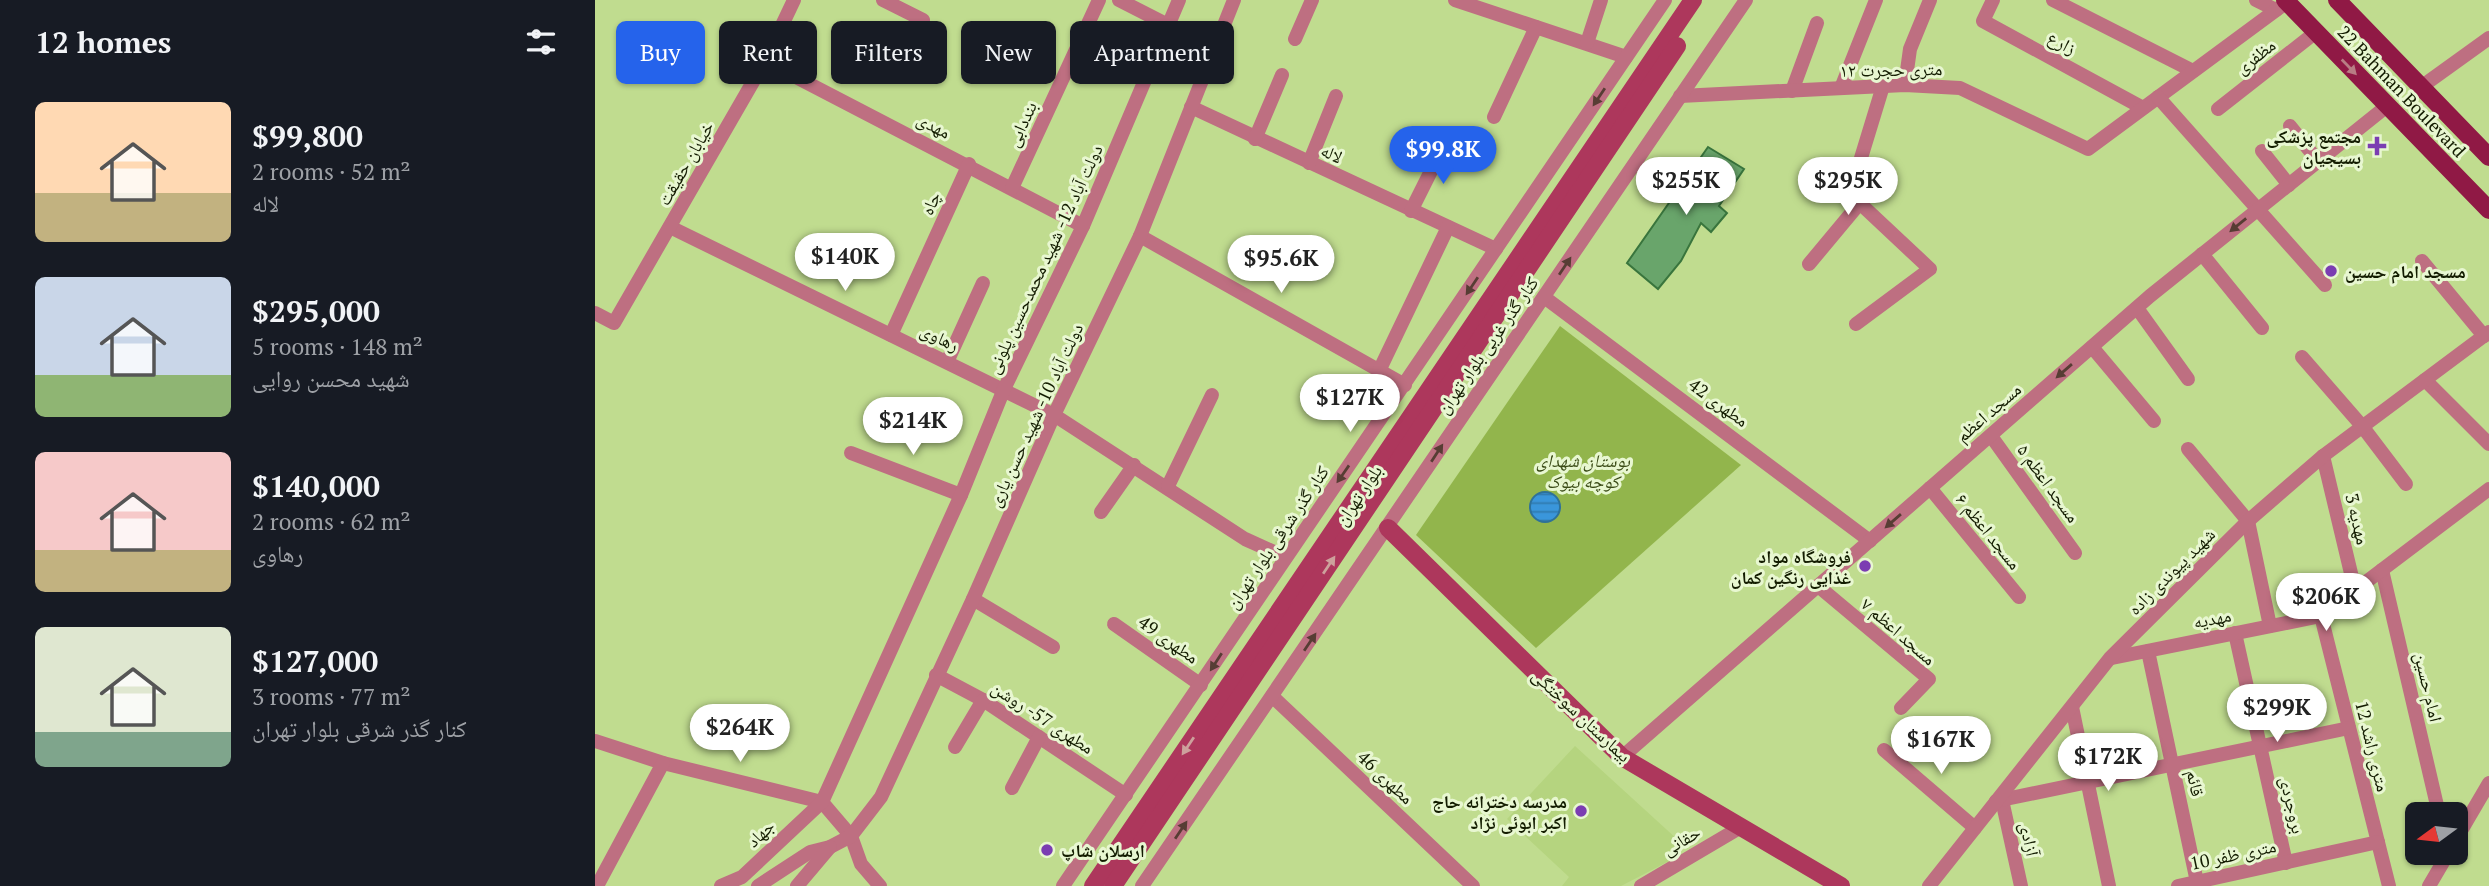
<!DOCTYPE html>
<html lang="en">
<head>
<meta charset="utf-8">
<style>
  :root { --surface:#171b24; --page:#20242c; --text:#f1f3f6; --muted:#9ea1a6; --accent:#2563eb }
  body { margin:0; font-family:"PT Serif","Noto Naskh Arabic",serif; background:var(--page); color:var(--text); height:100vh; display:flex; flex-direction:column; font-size:26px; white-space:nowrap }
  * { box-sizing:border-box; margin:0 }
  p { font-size:23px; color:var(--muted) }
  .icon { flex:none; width:38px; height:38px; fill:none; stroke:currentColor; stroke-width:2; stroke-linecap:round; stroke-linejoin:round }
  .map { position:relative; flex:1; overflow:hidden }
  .side { display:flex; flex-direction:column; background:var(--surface); width:595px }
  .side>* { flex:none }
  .banner { position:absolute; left:21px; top:21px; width:665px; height:63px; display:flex; gap:14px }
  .needle { width:46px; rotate:255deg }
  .buttons { position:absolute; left:1810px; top:802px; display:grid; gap:14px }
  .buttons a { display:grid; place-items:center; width:63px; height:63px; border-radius:10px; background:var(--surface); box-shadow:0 2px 5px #0004; font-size:35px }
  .price { position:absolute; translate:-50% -60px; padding:0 16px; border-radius:24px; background:#fff; color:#222; font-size:23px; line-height:46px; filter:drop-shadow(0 2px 4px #0008) }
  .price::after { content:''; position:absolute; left:50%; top:42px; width:21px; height:16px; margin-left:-10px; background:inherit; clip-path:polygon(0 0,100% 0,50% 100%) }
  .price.active { background:var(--accent); color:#fff }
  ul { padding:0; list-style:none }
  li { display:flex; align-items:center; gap:21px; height:175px; padding:0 35px }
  li span { display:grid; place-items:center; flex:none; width:196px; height:140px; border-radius:10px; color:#555 }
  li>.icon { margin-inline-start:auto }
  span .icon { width:84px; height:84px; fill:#fffc; stroke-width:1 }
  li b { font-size:30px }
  h2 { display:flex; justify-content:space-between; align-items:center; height:84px; padding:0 35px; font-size:30px }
  .chip { padding:0 24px; border-radius:10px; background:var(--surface); box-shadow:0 2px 5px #0004; font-size:24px; line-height:63px }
  .chip.active { background:var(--accent); color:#fff }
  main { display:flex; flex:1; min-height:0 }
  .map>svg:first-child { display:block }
  .built { fill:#b5d47f }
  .green { fill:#92b54c }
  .water { fill:url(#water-rules); stroke:#2e7199; stroke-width:2 }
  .building { fill:#69a56b; stroke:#39753d; stroke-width:2 }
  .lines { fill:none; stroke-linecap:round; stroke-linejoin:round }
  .street { stroke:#be6f81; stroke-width:14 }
  .secondary { stroke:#ad375c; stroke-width:18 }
  .primary { stroke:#901945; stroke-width:18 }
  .oneway { fill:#b87d84 }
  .oneway2 { fill:#573d34 }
  .oneway3 { fill:#cda19c }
  .poi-dot { fill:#7b3db2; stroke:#e8f7d1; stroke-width:2.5 }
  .labels { text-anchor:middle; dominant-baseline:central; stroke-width:6; stroke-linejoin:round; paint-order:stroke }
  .street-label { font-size:18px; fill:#131c00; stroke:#e8f7d1 }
  .poi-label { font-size:18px; font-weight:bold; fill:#131c00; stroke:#e8f7d1; text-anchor:end }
  .park-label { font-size:18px; font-style:italic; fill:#3a4b16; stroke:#e8f7d1 }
</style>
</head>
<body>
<main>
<section class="side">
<h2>12 homes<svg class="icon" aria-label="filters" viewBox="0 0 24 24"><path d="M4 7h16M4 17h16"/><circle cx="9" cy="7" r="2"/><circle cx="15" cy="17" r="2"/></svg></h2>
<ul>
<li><span style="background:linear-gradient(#ffd9b3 65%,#c2b280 0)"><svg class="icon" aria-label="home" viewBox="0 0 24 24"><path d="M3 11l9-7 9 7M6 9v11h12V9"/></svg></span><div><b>$99,800</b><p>2 rooms · 52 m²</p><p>لاله</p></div></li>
<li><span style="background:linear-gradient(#c9d6e8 70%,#8fb573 0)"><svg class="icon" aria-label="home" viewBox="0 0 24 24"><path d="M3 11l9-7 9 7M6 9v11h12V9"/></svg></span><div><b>$295,000</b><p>5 rooms · 148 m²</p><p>شهید محسن روایی</p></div></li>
<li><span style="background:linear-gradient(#f6c9c9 70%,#c2b280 0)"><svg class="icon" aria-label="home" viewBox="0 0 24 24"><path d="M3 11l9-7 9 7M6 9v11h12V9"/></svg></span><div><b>$140,000</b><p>2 rooms · 62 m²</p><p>رهاوی</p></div></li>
<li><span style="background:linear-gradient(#dfe7d0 75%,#7fa58c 0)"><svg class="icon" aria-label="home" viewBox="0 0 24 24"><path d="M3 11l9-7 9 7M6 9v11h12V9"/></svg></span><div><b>$127,000</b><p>3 rooms · 77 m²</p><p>کنار گذر شرقی بلوار تهران</p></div></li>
</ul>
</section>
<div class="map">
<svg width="1894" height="886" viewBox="0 0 1894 886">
  <defs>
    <pattern id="water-rules" width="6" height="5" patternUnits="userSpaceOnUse" patternTransform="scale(1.75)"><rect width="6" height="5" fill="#3a96db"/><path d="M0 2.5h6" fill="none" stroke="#307aaf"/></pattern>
  </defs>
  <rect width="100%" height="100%" fill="#c0dc8f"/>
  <path class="built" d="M980 746 1083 840 1080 858 1026 886H967L974 877 912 819Z"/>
  <path class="green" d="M965 326 1146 465 941 648 821 535Z"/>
  <circle class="water" cx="950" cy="507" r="15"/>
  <path class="building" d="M1113 147 1149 169 1124 206 1132 213 1116 232 1106 223 1086 261 1063 289 1032 263Z"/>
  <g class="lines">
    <g class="street">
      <path d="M288 0 328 20"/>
      <path d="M524 0 573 25"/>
      <path d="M860 0 1031 57"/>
      <path d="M1398 0 1388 21 1548 108"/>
      <path d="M1458 0 1598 71"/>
      <path d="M1661 0 1681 10"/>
      <path d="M700 39 717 0"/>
      <path d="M992 43 1006 0"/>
      <path d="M170 61 488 226"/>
      <path d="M1310 85 1315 49 1335 0"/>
      <path d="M1826 87 1894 38"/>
      <path d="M1246 88 1281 0"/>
      <path d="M1197 91 1222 23"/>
      <path d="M1085 96 1310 85 1365 88 1493 149 1692 2"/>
      <path d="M1563 97 1730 285"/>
      <path d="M596 107 901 249"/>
      <path d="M1623 109 1721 32"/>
      <path d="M899 117 941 27"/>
      <path d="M1695 126 1723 161"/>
      <path d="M660 139 687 75"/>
      <path d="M1667 151 1694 185"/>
      <path d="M714 163 741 96"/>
      <path d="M417 188 504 0"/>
      <path d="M816 211 849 145"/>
      <path d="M75 227 459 415 650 539 690 557"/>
      <path d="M545 236 810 385"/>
      <path d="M1607 254 1667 328"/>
      <path d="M1827 261 1889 336"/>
      <path d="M1214 264 1264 204"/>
      <path d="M949 297 1275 541"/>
      <path d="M1542 308 1593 379"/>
      <path d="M0 313 19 323 170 61 199 0"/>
      <path d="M1261 324 1335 269 1255 194 1288 86"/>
      <path d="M296 335 374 164"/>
      <path d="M1497 347 1559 421"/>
      <path d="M1707 357 1767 426 1811 484"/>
      <path d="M352 362 388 283"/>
      <path d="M784 371 853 227"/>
      <path d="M1830 380 1894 444"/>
      <path d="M1396 436 1480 553"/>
      <path d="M1593 449 1653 521 1675 626"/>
      <path d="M256 453 366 495"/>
      <path d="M1728 456 1760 590"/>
      <path d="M573 486 617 395"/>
      <path d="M1335 488 1424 597"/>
      <path d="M506 512 539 465"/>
      <path d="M1787 570 1844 814"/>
      <path d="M1223 586 1334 679 1306 708"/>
      <path d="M378 599 458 647"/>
      <path d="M1726 616 1794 886"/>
      <path d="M519 624 606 685"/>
      <path d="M1640 633 1691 863"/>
      <path d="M1553 651 1602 882"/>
      <path d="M1517 658 1726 616 1894 489"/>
      <path d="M341 675 388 700 531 795"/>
      <path d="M677 696 878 886"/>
      <path d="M1477 707 1514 886"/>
      <path d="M0 741 68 763 227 802 256 836 266 864 285 886"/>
      <path d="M360 747 388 700"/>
      <path d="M1289 750 1380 828"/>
      <path d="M1027 757 1555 296 1792 106"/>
      <path d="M417 788 444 737"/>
      <path d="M1407 800 1426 886"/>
      <path d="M1401 801 1754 728"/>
      <path d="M1860 841 1894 783"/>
      <path d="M2 886 68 763"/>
      <path d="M126 886 147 877 227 802 366 495 409 389 488 226 584 0"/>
      <path d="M163 886 215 852 235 847 256 836 286 797 378 599 459 415 545 236 639 0"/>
      <path d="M202 886 235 847"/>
      <path d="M468 886 1070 0"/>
      <path d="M547 886 1151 0"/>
      <path d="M1046 886 1146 827"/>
      <path d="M1334 886 1515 658 1653 521 1728 456 1894 332"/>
      <path d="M1583 886 1783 842"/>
      <path d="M1834 886 1854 852"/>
    </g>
    <g class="secondary">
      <path d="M793 528 1027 757 1246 886"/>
      <path d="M498 886 1098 0"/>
      <path d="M518 886 1082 46"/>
    </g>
    <g class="primary">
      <path d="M1690 0 1894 210"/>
      <path d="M1742 0 1894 157"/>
    </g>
  </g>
  <defs><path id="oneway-solid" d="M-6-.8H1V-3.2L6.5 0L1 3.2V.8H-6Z" transform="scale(1.75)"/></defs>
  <use class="oneway" href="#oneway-solid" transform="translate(1754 67) rotate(46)"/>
  <g class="oneway2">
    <use href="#oneway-solid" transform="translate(1004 97) rotate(124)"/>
    <use href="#oneway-solid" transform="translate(1643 225) rotate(141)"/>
    <use href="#oneway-solid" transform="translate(970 266) rotate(-56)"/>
    <use href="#oneway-solid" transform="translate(877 286) rotate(124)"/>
    <use href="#oneway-solid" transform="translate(1469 371) rotate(139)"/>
    <use href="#oneway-solid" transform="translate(842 453) rotate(-57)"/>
    <use href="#oneway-solid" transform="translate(748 474) rotate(125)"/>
    <use href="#oneway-solid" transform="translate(1298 521) rotate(139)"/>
    <use href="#oneway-solid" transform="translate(715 642) rotate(-56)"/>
    <use href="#oneway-solid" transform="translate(621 662) rotate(123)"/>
    <use href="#oneway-solid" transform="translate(586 830) rotate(-56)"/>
  </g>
  <g class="oneway3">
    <use href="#oneway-solid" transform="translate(734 565) rotate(-56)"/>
    <use href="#oneway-solid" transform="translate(593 746) rotate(124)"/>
  </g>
  <g class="poi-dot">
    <path d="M1778.5 135.5h7v7h7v7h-7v7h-7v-7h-7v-7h7z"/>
    <circle cx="1736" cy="271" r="7"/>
    <circle cx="1270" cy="566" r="7"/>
    <circle cx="986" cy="811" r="7"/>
    <circle cx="452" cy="850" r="7"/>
  </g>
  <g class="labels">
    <g class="street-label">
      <text transform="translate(1467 42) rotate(28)">زارع</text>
      <text transform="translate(1660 56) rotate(-38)">مظفری</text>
      <text transform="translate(1296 69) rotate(-1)">۱۲ متری حجرت</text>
      <text transform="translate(1807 91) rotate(46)">22 Bahman Boulevard</text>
      <text transform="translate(426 124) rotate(-65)">بنددابی</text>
      <text transform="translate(339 125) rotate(27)">مهدی</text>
      <text transform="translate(737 153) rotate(25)">لاله</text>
      <text transform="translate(90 163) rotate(-60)">خیابان حقیقت</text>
      <text transform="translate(335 203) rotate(-66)">چاه</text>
      <text transform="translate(449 259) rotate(-65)">دولت آباد 12- شهید محمدحسین پلونی</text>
      <text transform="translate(345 337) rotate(26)">رهاوی</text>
      <text transform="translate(892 345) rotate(-55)">کنار گذر غربی بلوار تهران</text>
      <text transform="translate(1124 402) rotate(36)">مطهری 42</text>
      <text transform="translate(1393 412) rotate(-41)">مسجد اعظم</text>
      <text transform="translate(440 415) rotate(-65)">دولت آباد 10- شهید حسن یاری</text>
      <text transform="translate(1454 483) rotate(54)">مسجد اعظم ۵</text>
      <text transform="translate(763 495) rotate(-56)">بلوار تهران</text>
      <text transform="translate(1763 519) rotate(77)">مهدیه 3</text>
      <text transform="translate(1394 531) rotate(51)">مسجد اعظم ۶</text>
      <text transform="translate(682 537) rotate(-56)">کنار گذر شرقی بلوار تهران</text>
      <text transform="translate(1576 571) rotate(-45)">شهید پیوندی زاده</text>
      <text transform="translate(1617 618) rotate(-11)">مهدیه</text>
      <text transform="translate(1304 631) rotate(41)">مسجد اعظم ۷</text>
      <text transform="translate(574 639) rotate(35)">مطهری 49</text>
      <text transform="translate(1834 687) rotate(77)">امام حسین</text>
      <text transform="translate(987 715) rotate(43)">بیمارستان سوختگی</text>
      <text transform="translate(448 717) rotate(33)">مطهری 57- روشن</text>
      <text transform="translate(1778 746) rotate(76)">12 متری راشد</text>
      <text transform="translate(791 777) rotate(43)">مطهری 46</text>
      <text transform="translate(1601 783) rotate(78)">قائم</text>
      <text transform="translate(1698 805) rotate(77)">بروجردی</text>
      <text transform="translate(165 833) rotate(-43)">جهاد</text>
      <text transform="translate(1435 839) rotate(78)">آزادی</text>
      <text transform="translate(1086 840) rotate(-30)">حقانی</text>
      <text transform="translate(1638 854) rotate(-12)">10 متری ظفر</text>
    </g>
    <g class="poi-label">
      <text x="1766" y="136">مجتمع پزشکی<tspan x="1766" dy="21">بسیجیان</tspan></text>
      <text x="1750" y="271" text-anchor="start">مسجد امام حسین</text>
      <text x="1256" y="556">فروشگاه مواد<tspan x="1256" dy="21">غذایی رنگین کمان</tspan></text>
      <text x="972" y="801">مدرسه دخترانه حاج<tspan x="972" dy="21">اکبر ابوئی نژاد</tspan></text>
      <text x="466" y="850" text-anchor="start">ارسلان شاپ</text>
    </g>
    <g class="park-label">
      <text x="988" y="460">بوستان شهدای<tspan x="988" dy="21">کوچه بیوک</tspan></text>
    </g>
  </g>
</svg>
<div class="buttons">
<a><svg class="needle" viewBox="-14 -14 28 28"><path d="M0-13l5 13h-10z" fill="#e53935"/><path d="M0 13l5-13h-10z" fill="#9ea1a6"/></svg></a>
</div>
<b class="price active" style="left:848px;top:186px">$99.8K</b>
<b class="price" style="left:1091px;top:217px">$255K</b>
<b class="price" style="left:1253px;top:217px">$295K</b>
<b class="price" style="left:250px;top:293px">$140K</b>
<b class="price" style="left:686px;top:295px">$95.6K</b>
<b class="price" style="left:755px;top:434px">$127K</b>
<b class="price" style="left:318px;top:457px">$214K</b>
<b class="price" style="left:1731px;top:633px">$206K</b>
<b class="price" style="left:1682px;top:744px">$299K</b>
<b class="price" style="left:145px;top:764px">$264K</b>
<b class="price" style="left:1346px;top:776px">$167K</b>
<b class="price" style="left:1513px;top:793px">$172K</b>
<div class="banner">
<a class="chip active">Buy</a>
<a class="chip">Rent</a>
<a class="chip">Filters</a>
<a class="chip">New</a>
<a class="chip">Apartment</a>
</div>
</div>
</main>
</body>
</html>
